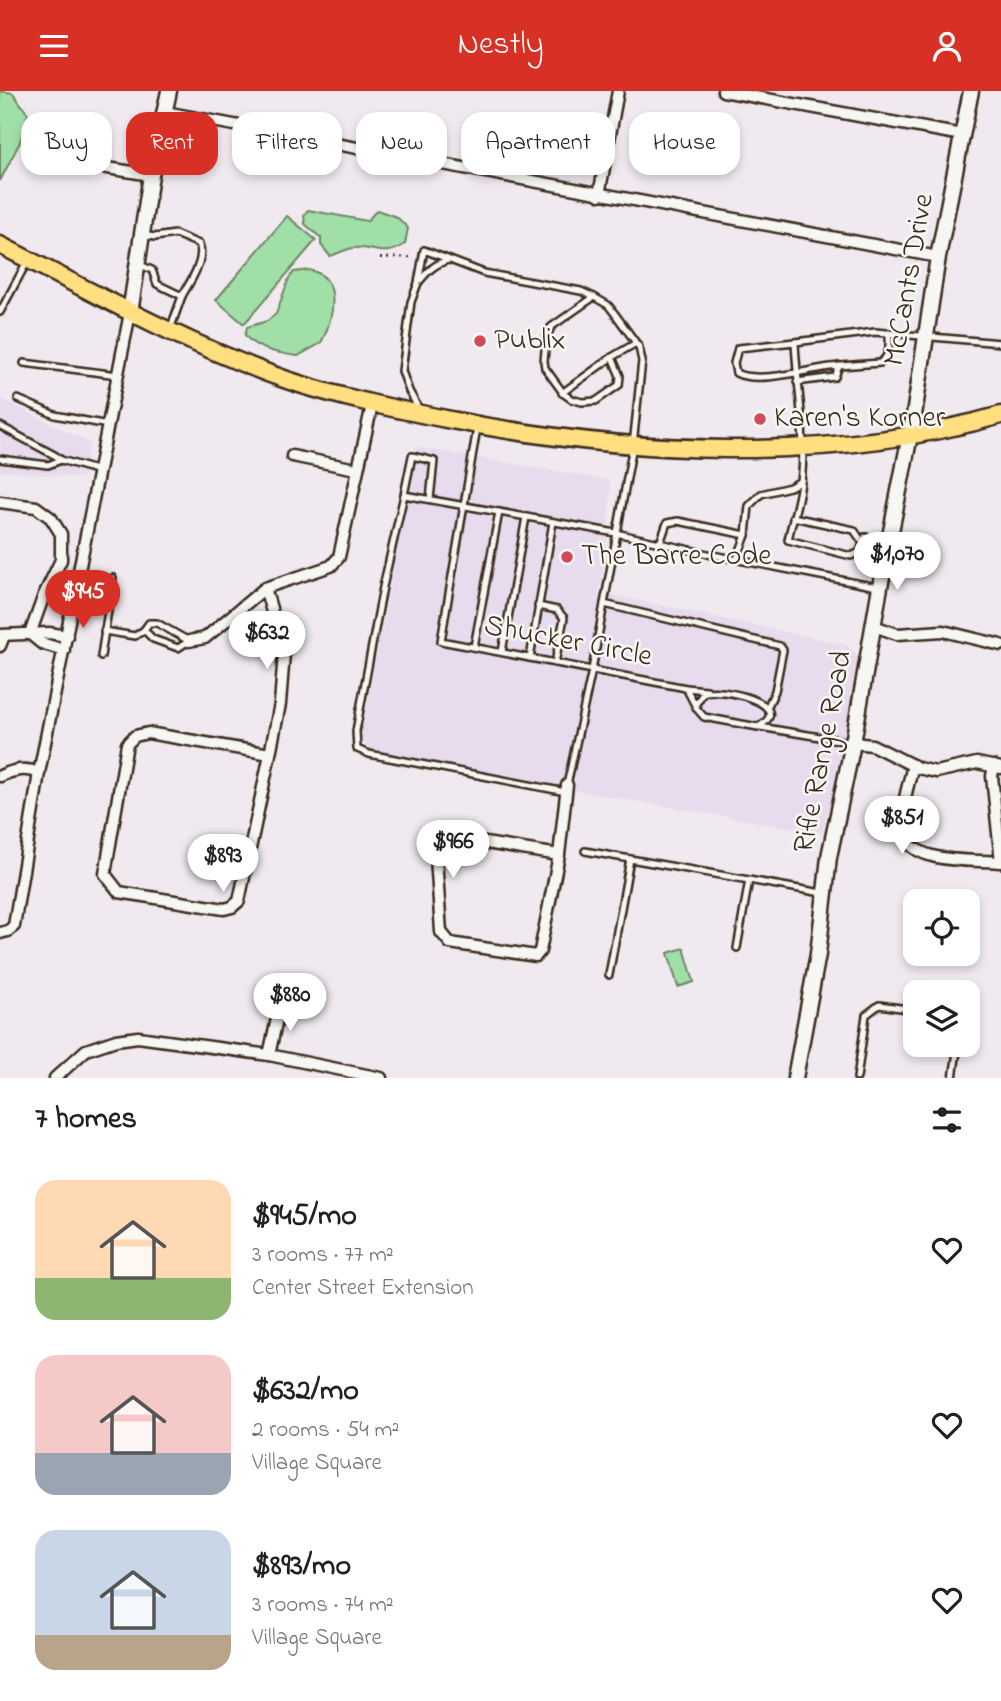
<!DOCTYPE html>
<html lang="en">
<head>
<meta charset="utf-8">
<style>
  :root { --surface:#fff; --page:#f2f2f2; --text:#202124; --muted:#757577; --accent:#d93025 }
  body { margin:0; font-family:"Indie Flower",sans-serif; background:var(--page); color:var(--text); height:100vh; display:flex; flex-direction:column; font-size:26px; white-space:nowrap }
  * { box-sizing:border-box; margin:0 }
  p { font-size:23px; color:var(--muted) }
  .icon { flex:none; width:38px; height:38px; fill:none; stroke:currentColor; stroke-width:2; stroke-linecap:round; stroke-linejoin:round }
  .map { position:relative; height:987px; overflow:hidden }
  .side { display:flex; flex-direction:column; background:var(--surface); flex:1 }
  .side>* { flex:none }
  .banner { position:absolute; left:21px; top:21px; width:959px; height:63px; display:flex; gap:14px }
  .tools { position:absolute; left:903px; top:798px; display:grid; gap:14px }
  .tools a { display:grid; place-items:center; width:77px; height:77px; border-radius:14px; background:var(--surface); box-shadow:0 4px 10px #0003; font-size:35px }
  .price { position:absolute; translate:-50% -60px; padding:0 16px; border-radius:24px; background:#fff; color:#222; font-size:23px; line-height:46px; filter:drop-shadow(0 2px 4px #0008) }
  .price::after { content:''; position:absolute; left:50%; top:42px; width:21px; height:16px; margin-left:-10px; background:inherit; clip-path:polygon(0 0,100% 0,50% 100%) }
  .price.selected { background:var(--accent); color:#fff }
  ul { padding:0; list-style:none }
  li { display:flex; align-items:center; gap:21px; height:175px; padding:0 35px }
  li span { display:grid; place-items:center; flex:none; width:196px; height:140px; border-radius:21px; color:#555 }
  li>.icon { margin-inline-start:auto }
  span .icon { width:84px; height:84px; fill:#fffc; stroke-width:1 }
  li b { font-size:30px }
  h2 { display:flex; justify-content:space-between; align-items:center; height:84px; padding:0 35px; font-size:30px }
  .tag { padding:0 24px; border-radius:21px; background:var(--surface); box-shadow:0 4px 10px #0003; font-size:24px; line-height:63px }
  .tag.selected { background:var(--accent); color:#fff }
  header { display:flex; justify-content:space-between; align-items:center; height:91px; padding:0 35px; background:var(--accent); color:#fff; font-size:32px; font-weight:600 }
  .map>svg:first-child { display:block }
  .built { fill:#e8dbed }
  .green { fill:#a0dfa7; stroke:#6e8462; stroke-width:2 }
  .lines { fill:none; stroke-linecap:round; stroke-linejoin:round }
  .lane-casing { stroke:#3b2a1e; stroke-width:10 }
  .street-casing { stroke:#3b2a1e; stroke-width:15 }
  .secondary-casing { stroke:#3b2a1e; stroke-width:19 }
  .primary-casing { stroke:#3b2a1e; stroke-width:21 }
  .path { stroke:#3b2a1e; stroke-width:2; stroke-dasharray:2 5; stroke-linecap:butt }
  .lane { stroke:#f6f6f2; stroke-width:5 }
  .street { stroke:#f6f6f2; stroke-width:10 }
  .secondary { stroke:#f6f6f2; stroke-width:14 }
  .primary { stroke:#ffdf80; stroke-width:16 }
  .poi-dot { fill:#d1495b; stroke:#f6f6f2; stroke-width:2.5 }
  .labels { text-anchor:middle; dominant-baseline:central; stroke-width:5; stroke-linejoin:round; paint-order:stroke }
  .street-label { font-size:30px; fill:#3b2a1e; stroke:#f6f6f2 }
  .poi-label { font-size:30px; fill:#3b2a1e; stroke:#f6f6f2; text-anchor:start }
</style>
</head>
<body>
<header><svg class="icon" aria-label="menu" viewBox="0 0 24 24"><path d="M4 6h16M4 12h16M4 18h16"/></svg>Nestly<svg class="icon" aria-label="person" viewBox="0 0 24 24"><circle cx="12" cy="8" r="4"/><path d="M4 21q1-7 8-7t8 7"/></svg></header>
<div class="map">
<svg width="1001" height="987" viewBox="0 0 1001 987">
  <rect width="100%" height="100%" fill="#f0eaf0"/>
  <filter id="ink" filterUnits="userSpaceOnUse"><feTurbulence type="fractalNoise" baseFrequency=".0143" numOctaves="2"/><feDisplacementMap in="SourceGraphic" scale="14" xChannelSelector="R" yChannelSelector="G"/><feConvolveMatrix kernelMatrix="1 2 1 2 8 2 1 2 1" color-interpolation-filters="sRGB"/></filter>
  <g filter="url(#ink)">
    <g class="built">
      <path d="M0 307 90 352 83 387 0 380Z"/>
      <path d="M416 356 608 389 611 396 606 459 599 501 846 554 863 568 842 669 822 742 582 701 369 658 361 647Z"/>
    </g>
    <g class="green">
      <path d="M0 0 13 2 28 23 20 51 0 90Z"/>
      <path d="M308 119 367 130 377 119 397 126 408 137 405 153C384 168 374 155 353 157 346 158 337 163 330 165L321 154V147L305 133 304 124Z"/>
      <path d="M287 125 316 149 244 233 216 209Z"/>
      <path d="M309 179C344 186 333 229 321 252L298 265C282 263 255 259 245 244L247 236 267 230 276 223 289 187 294 181Z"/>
      <path d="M684 857 694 891 678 896 668 862Z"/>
    </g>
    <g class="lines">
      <defs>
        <g id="lane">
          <path d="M142 144 155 146 175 143 199 153C206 168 190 191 182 205"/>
          <path d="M138 173 152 179 157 193 182 205 171 236"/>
          <path d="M418 192C427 181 434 173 448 169"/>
          <path d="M0 221 27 171"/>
          <path d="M795 251 875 241 1001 252"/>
          <path d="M24 272 118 284"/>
          <path d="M797 291 835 286 839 275"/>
          <path d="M562 302 612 266"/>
          <path d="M18 308 55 324 108 334"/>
          <path d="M419 318 409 300 402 280 411 211 418 192 424 159 484 182 581 200 594 206"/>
          <path d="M0 335 56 365 61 369 99 380"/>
          <path d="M477 337 441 550 686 597 697 618 704 626 758 636C799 613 718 595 703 602L696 613"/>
          <path d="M0 368 48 374 61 369"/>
          <path d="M404 404 412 365 434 370 430 408"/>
          <path d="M793 426 854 439 863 452"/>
          <path d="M887 451 865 446 860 461 851 465 788 449C792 430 799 410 801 391 807 345 797 297 795 251L738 257 734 272 736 282C757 293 807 279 830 276 847 274 864 273 880 272 891 264 889 254 889 242"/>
          <path d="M660 452 667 432 678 430 746 444"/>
          <path d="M737 468 746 444 749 415 761 403 790 396 801 390"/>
          <path d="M604 513 780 555 783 559 775 600 767 617"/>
          <path d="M538 515 557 519 564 527 555 572"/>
          <path d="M144 539 153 548 178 557 189 550"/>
          <path d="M104 540 135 545 144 539 149 532H157L189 550"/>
          <path d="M474 556 499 421"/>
          <path d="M502 561 526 426"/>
          <path d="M101 565 113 487"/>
          <path d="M530 567 553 431"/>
          <path d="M686 597 707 599"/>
          <path d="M760 636 850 651"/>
          <path d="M567 694 592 579 633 354 642 270 639 256 615 223 608 214 594 206 551 236 546 248 544 270 545 277 564 303 571 308 582 311 596 310 619 294 620 285 612 266 636 252"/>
          <path d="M566 701 369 663 357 658 356 640 383 496 404 404 616 442 708 463 877 496"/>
          <path d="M585 760 822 802"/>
          <path d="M737 857 749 789"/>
          <path d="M609 884 630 768"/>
          <path d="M857 987 866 924 879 914 915 919"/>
          <path d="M953 987 958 954"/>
        </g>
        <g id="street">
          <path d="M723 0 962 44"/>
          <path d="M165 21 938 166"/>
          <path d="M95 75 151 84"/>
          <path d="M599 104 618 0"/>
          <path d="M292 365 356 378"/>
          <path d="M0 411 36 416 51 427 61 443V469L44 504 30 543"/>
          <path d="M265 497 284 562 280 613 270 663"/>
          <path d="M874 535 897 543 943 540 1001 554"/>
          <path d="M30 543 41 552 64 559"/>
          <path d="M0 544 49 542 67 545"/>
          <path d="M189 550 205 547 265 497 331 475 339 466 372 314"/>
          <path d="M0 555 4 545"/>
          <path d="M148 642 270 663 239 810 232 816 224 818 119 801 105 783 127 653 135 645Z"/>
          <path d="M853 652 872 654 918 677 936 681 977 672 1001 677"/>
          <path d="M913 674C910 688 900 721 901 734 905 776 973 768 1001 771"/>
          <path d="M994 675 992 685 1001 771"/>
          <path d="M0 685C14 679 25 676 39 682"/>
          <path d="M559 764 449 746 439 758 436 766 441 841 450 852 536 865 540 860 559 764 567 694"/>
          <path d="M0 842 8 840 14 835 39 682 130 222"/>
          <path d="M269 964 280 914"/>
          <path d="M55 987 86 959 116 949 138 946 269 964 381 987"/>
        </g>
        <g id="secondary">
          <path d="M130 222 151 84 169 0"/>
          <path d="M795 987 818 863 829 766 853 652 880 496 914 324 938 166 971 0"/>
        </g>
        <path id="primary" d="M0 154C94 202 187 254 287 289 341 307 396 318 451 329 627 363 827 374 1001 324"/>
      </defs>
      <use href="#lane" class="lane-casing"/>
      <use href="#street" class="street-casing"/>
      <use href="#secondary" class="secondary-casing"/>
      <use href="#primary" class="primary-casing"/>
      <path class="path" d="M380 167 414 166"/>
      <use href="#lane" class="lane"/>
      <use href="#street" class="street"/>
      <use href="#secondary" class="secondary"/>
      <use href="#primary" class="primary"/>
    </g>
  </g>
  <g class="poi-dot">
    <circle cx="480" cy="250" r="7"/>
    <circle cx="760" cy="328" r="7"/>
    <circle cx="567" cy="466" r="7"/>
  </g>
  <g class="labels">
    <g class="street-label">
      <text transform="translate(910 189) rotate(-80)">McCants Drive</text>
      <text transform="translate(568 551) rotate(11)">Shucker Circle</text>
      <text transform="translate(824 661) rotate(-79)">Rifle Range Road</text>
    </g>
    <g class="poi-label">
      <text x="494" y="250">Publix</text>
      <text x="774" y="328">Karen's Korner</text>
      <text x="581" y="466">The Barre Code</text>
    </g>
  </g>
</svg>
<div class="tools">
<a><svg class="icon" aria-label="locate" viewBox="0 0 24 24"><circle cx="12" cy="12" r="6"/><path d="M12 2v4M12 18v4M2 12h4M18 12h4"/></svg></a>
<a><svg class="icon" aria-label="layers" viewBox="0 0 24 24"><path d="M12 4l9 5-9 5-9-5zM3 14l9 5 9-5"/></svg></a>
</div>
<b class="price" style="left:897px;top:501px">$1,070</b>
<b class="price selected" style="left:83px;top:539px">$945</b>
<b class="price" style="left:267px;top:580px">$632</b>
<b class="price" style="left:902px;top:765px">$851</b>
<b class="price" style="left:453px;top:789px">$966</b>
<b class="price" style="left:223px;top:803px">$893</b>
<b class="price" style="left:290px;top:942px">$880</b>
<div class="banner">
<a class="tag">Buy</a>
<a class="tag selected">Rent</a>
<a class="tag">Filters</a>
<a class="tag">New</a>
<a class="tag">Apartment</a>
<a class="tag">House</a>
</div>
</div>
<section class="side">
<h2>7 homes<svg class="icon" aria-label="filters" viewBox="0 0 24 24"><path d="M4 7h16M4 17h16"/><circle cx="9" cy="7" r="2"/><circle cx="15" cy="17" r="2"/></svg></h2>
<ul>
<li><span style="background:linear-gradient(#ffd9b3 70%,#8fb573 0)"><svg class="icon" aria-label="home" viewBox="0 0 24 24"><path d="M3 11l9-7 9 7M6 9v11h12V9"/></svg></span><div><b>$945/mo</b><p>3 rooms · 77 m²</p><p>Center Street Extension</p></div><svg class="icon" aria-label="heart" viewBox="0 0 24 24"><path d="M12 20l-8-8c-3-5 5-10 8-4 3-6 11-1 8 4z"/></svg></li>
<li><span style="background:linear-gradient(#f6c9c9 70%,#9aa5b1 0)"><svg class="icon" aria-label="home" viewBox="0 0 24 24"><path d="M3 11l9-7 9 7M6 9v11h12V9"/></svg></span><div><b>$632/mo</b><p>2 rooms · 54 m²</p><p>Village Square</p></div><svg class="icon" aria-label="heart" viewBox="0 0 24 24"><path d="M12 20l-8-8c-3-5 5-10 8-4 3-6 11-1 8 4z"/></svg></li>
<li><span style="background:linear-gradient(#c9d6e8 75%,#b9a48a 0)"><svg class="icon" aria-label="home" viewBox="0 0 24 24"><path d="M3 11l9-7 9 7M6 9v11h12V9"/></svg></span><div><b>$893/mo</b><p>3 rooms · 74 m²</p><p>Village Square</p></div><svg class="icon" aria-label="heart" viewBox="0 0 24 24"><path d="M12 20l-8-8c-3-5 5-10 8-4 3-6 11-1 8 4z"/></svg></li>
</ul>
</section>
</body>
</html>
